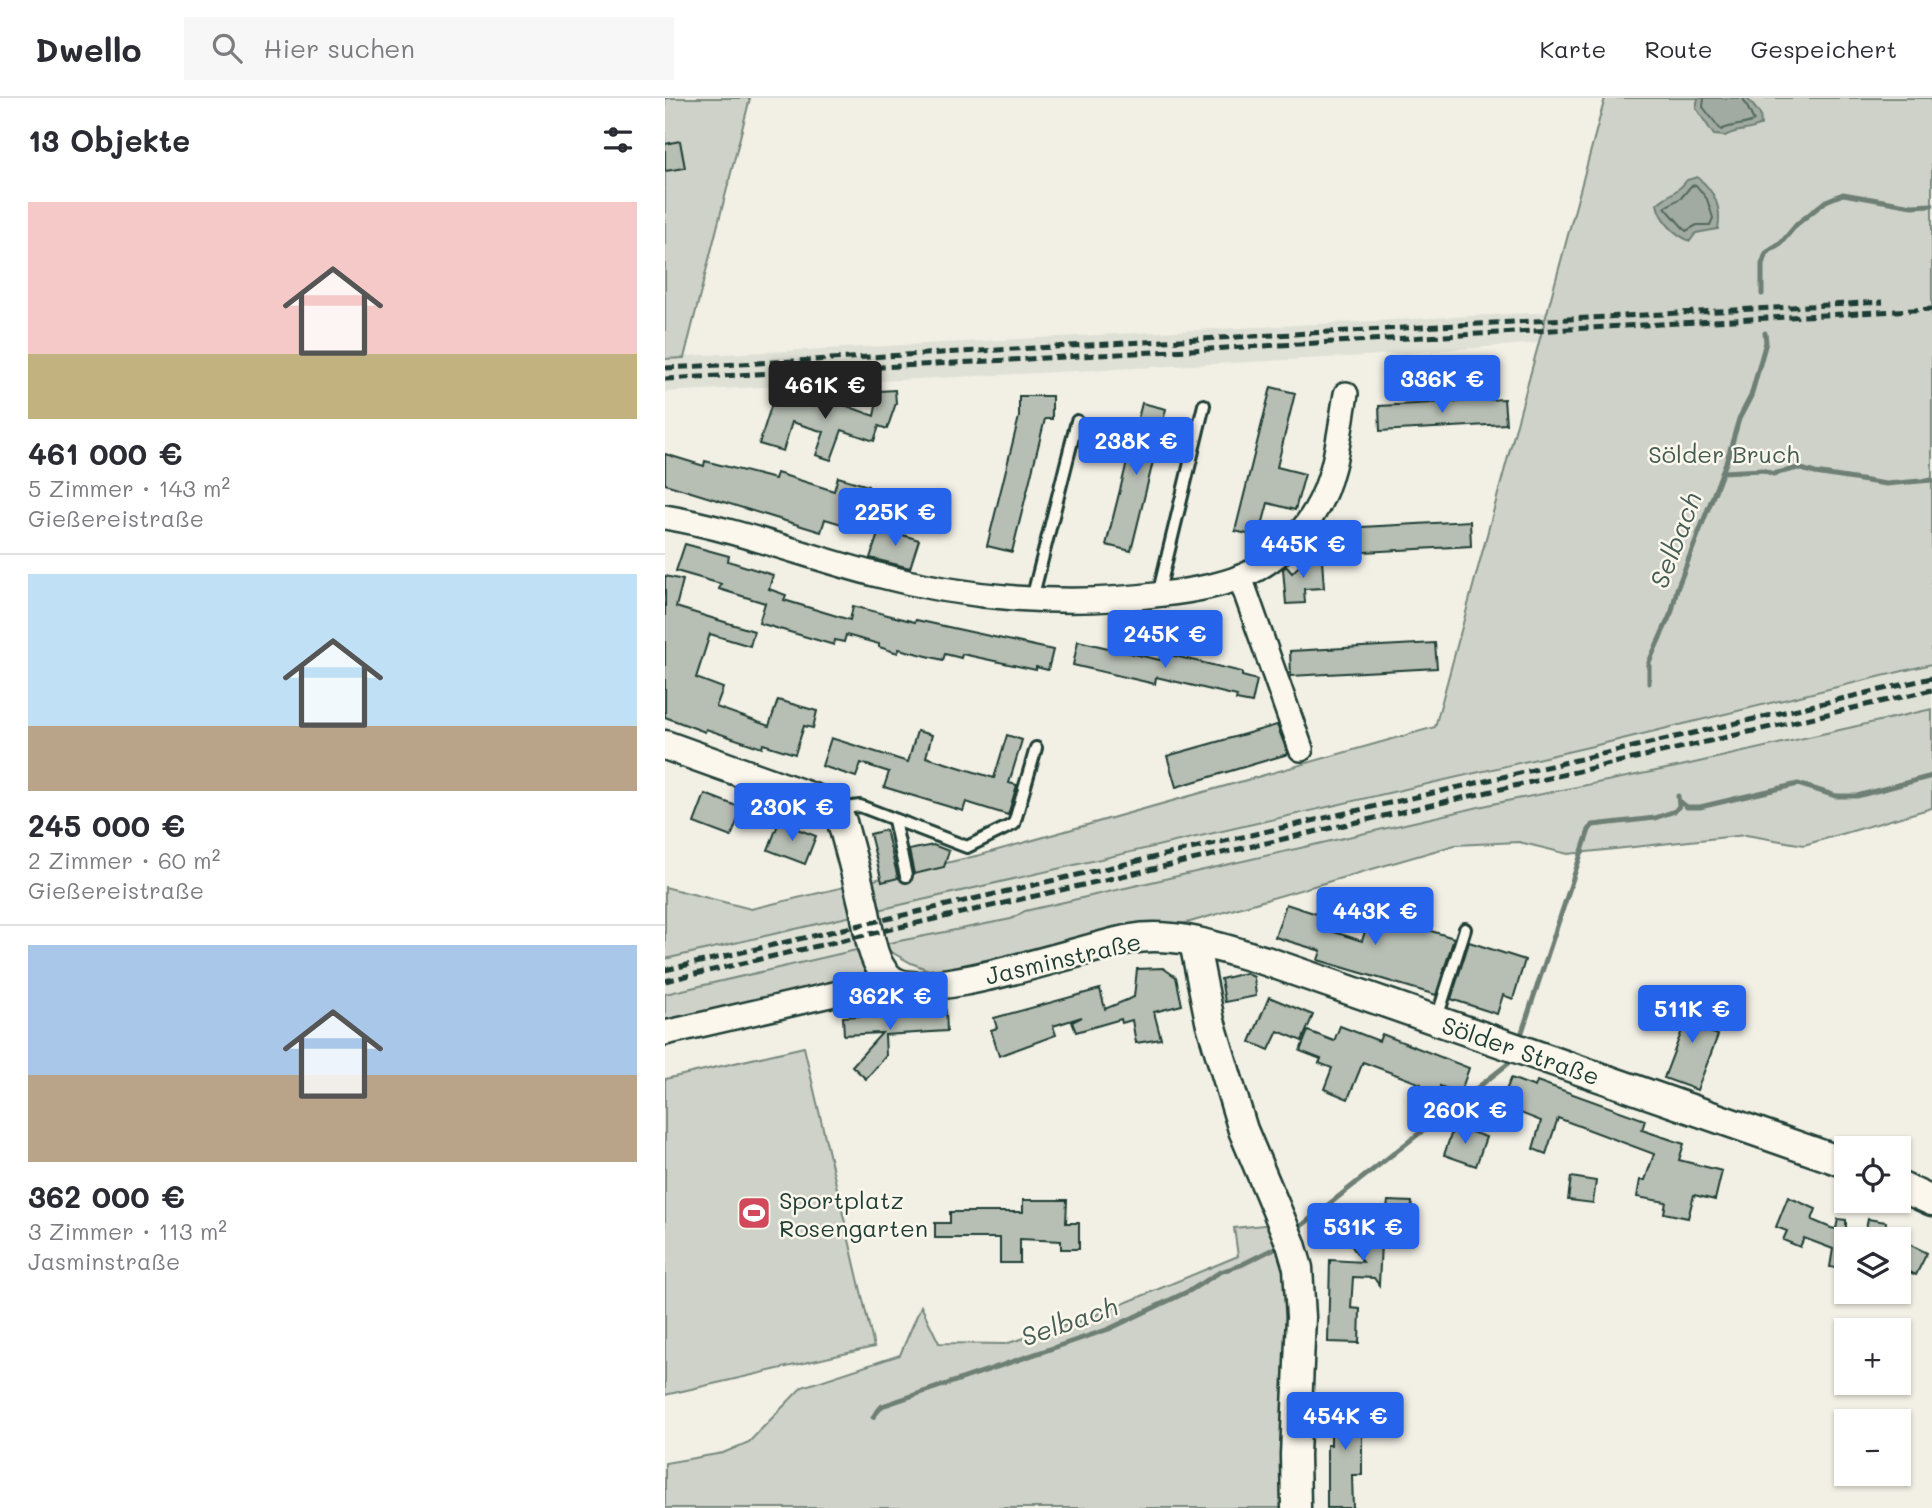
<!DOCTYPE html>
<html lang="de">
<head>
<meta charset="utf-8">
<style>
  :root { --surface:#fff; --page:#f7f7f7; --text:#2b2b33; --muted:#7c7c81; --line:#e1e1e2; --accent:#2563eb }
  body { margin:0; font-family:Mali,sans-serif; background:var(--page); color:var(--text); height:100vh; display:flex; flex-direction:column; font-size:26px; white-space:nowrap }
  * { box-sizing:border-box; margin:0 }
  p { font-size:23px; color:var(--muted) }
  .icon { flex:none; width:38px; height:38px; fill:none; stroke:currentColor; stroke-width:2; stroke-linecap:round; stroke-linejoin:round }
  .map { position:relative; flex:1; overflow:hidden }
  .details { display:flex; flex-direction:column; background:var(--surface); width:665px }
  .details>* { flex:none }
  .fabs { position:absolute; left:1169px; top:1038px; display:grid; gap:14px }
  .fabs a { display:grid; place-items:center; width:77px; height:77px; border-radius:0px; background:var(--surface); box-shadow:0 2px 5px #0004; font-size:35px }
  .price { position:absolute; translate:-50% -60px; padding:0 16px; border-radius:7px; background:var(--accent); color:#fff; font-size:23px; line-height:46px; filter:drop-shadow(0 2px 4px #0008) }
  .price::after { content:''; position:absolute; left:50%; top:42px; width:21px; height:16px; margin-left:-10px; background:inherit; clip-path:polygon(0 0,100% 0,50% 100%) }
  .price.active { background:#222; color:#fff }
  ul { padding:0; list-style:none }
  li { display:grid; align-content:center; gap:14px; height:371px; padding:0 28px }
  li+li { border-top:2px solid var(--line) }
  li span { display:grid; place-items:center; height:217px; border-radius:0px; color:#555 }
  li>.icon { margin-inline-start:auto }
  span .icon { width:126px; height:126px; fill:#fffc; stroke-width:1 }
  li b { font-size:30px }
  h2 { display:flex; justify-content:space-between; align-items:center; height:84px; padding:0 28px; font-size:30px }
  header { display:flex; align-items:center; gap:42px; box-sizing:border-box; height:98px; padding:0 35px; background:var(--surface); border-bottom:2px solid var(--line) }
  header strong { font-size:33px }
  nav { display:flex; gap:38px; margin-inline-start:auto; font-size:24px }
  .search { width:490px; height:63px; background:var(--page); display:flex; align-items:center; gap:18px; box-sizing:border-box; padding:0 24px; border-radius:0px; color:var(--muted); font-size:26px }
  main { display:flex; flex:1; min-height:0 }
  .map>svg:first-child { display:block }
  .built { fill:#e0e1d6 }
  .green { fill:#cfd2c8; stroke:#77887e; stroke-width:2 }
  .water { fill:#a2aba1; stroke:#6e7f75; stroke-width:2 }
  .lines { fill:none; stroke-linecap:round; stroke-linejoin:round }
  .shore { stroke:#536960; stroke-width:2 }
  .stream { stroke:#6e7f75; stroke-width:5 }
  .building { fill:#b7beb3; stroke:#1f3d34; stroke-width:2 }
  .service-casing { stroke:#1f3d34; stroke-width:16 }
  .minor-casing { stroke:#1f3d34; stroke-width:28 }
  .tertiary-casing { stroke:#1f3d34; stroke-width:33 }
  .service { stroke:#fbf7ec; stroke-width:10 }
  .minor { stroke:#fbf7ec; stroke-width:23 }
  .tertiary { stroke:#fbf7ec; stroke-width:28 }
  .rail { stroke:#1f3d34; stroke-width:5; stroke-dasharray:10 5; stroke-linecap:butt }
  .labels { text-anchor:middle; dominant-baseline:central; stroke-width:5; stroke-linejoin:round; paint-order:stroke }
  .park-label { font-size:24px; fill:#425b52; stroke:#fbf7ec }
  .street-label { font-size:24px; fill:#1f3d34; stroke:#fbf7ec }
  .poi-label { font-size:24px; fill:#1f3d34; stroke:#fbf7ec; text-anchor:start }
  .water-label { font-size:26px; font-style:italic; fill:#465e55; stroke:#fbf7ec }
</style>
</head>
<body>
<header>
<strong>Dwello</strong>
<div class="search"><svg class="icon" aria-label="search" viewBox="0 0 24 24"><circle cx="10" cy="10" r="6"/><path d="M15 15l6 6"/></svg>Hier suchen</div>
<nav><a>Karte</a><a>Route</a><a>Gespeichert</a></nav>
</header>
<main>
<section class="details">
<h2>13 Objekte<svg class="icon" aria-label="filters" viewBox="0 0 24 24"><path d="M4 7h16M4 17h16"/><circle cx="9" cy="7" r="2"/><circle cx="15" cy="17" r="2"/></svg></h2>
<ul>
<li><span style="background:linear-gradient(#f6c9c9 70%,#c2b280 0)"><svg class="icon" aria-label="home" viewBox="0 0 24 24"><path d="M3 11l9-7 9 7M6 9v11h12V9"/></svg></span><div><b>461 000 €</b><p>5 Zimmer · 143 m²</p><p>Gießereistraße</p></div></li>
<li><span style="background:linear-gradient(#bfe0f5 70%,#b9a48a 0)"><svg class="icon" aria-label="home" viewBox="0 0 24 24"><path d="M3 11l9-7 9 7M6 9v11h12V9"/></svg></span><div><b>245 000 €</b><p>2 Zimmer · 60 m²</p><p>Gießereistraße</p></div></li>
<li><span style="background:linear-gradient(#a9c7e8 60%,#b9a48a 0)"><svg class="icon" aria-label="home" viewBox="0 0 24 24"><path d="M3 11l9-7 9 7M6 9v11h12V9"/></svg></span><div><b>362 000 €</b><p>3 Zimmer · 113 m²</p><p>Jasminstraße</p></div></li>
</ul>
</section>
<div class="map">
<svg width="1267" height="1410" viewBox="0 0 1267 1410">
  <rect width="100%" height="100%" fill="#f2f0e5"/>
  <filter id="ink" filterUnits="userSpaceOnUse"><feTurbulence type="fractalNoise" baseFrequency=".0143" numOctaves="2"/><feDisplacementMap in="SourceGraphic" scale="14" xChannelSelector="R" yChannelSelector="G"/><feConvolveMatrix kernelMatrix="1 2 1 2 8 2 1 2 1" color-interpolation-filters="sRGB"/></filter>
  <g filter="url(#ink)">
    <g class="built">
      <path d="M886 214 876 245 701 258 0 294V259Z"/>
      <path d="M1267 566V611L1016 668 827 706 361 813 346 821 214 847 207 814 928 648Z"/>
      <path d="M193 817 200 850 0 896V861Z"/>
    </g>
    <g class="green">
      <path d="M0 0H85L19 260 0 261Z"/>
      <path d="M940 0H1267V566L928 648 0 861V789L86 811 315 757 770 629Z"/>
      <path d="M1267 611V710L1139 747 1081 737 903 756 854 744 790 747 525 824 271 875 246 865 214 847 346 821 360 813 827 706 1016 668Z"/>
      <path d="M200 850 202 874 194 883 0 931V896Z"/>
      <path d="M139 949 209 1249 0 1297V981Z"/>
      <path d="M609 1126 628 1186 621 1410H0V1365L58 1355 84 1344 137 1289 235 1257 256 1208 274 1245 340 1246 419 1222 573 1158 569 1130Z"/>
    </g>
    <g class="water">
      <path d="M1033 0H1082L1095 16 1096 27C1084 34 1071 31 1060 38L1049 37 1031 10Z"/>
      <path d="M1032 79C1049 92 1057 110 1053 131L1031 135 1025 143C1010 137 995 122 992 106 1004 95 1012 96 1022 82Z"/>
    </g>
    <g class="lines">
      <g class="shore">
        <path d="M1039 0 1038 9 1056 32C1067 26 1078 28 1089 23L1078 0"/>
        <path d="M1031 87 1042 101 1048 120 1045 127H1032L1021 133 1000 109 1016 100 1026 88Z"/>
      </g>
      <g class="stream">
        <path d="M1097 196V166L1101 155 1116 145 1132 126 1161 103 1178 96 1247 108 1267 107"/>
        <path d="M1057 374 1098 372 1108 376 1133 370 1150 375 1221 386 1267 382"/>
        <path d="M984 585V564L1007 513 1012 491 1062 362 1074 321 1086 298 1101 244 1100 235"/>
        <path d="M1014 703 1022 709H1035L1133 686 1171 698H1192L1267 678"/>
        <path d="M857 934 924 732 928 727 990 720 1010 713 1014 708 1013 698"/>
        <path d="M631 1132 844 965"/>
        <path d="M208 1319 217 1308 444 1231 526 1192 555 1174 576 1167 610 1150"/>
      </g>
    </g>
    <g class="building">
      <path d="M15 43 20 70 0 73V46Z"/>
      <path d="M606 289 630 295 612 369 640 376 630 412 603 405 594 439 570 433Z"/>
      <path d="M230 292 231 305 222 331 214 328 209 343 177 332 166 362 151 357 159 334 127 324 118 353 94 346 110 296 118 299 119 296 167 311 169 303 209 318 214 293Z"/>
      <path d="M354 298H387V321H380L347 454 322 448 354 319Z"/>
      <path d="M839 301 841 326 715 333 714 308Z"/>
      <path d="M477 305 501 311 466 453 441 447Z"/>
      <path d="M0 356 39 368 40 363 110 381 112 375 169 393 173 379 203 388 190 430 160 421 156 434 0 386Z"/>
      <path d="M805 423 806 448 681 455 679 430Z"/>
      <path d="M215 430 254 442 245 470 205 460Z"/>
      <path d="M20 446 64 458 63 463 108 477 104 491 121 497 119 502 185 522 188 508 250 524 251 522 388 552 383 572 371 569V572L297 556 296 560 280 556 278 562 234 551 233 555 214 549V546L181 537 179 544 170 542 169 547 94 525 100 505 54 491 56 486 11 473Z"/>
      <path d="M644 458 647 462H657L659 490 639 491 640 505 621 506 618 471 621 468 627 475Z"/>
      <path d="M0 478 18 482 11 509 89 533 85 548 45 536 31 580 58 590 51 609 104 628 113 602 152 613 148 630 139 628 130 656 98 646 97 650 41 631 40 634 0 619Z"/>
      <path d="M413 543 495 562 497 555 577 574V578L592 582 587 605 571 602 572 598 491 579 490 586 408 567Z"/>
      <path d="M770 545 772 570 626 578 625 553Z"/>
      <path d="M612 627 623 656 511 689 502 658Z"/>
      <path d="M252 633 267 637 261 659 329 680 342 637 357 642 344 685 352 687 343 717 301 704 298 713 219 689 224 674 196 665 191 679 157 668 166 640 243 664Z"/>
      <path d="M40 696 77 710 66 739 29 725Z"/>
      <path d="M114 724 151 738 140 766 103 752Z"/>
      <path d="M221 732 233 780 217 784 205 736Z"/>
      <path d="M268 747 284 753 279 769 249 776 244 752Z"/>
      <path d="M709 805 733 812 730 822 789 840 771 897 653 862 656 853 610 839 621 806 661 819 657 830 697 843Z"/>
      <path d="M804 844 860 862 848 901 838 897 832 916 786 901Z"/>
      <path d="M498 870 511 879 517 907 489 914 496 941 471 945 467 922 457 925 456 921 411 934 407 924 417 919 388 928 391 937 334 958 326 932 332 930 329 920 435 891 440 911 469 899 472 871Z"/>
      <path d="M580 875 589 879 591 898 560 904 556 881Z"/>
      <path d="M1022 896 1045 903 1036 931 1053 937 1032 992 999 980 1021 922 1014 919Z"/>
      <path d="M604 899 648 917 637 943 613 933 604 952 585 944Z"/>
      <path d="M281 912 282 933 220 937 221 958 201 981 187 968 217 935 179 937 178 919Z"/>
      <path d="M675 928 714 943 717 936 804 970 795 996 775 988V1006L756 1007V986L698 964 683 1001 659 991 667 970 654 965 656 961 635 953 643 933 669 943Z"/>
      <path d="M846 980 870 989 872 983 980 1022 977 1032 1019 1046 1014 1062 1057 1073 1050 1102 1029 1097 1023 1120 999 1115 1001 1104 972 1099 975 1082H980L989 1056 893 1020 881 1056 868 1051 876 1023 835 1007Z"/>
      <path d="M789 1028 821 1039 811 1068 779 1057Z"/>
      <path d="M906 1079 931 1083 928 1105 903 1102Z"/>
      <path d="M1123 1099 1151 1111 1147 1122 1166 1130 1171 1131 1173 1121 1181 1122V1172L1165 1169 1168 1151 1139 1140 1135 1149 1118 1142 1122 1133 1111 1129Z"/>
      <path d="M358 1102H402L401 1125H414V1151H396V1143L355 1141V1165H335V1140H270V1125H285V1114H358Z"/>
      <path d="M723 1103 747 1104 745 1144 716 1145 714 1187 709 1180 688 1179 686 1210 695 1211 694 1245 663 1244 665 1162 698 1164 676 1133 677 1125 689 1116H699V1111H722Z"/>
      <path d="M1203 1121 1221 1124 1219 1141H1199Z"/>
      <path d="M1234 1141 1262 1155 1251 1177 1234 1169Z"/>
      <path d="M666 1304 703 1305 702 1330H697V1377H687L688 1410H662V1347H666Z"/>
    </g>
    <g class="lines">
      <defs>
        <g id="service">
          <path d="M493 497 539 307"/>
          <path d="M367 501 412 323"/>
          <path d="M172 711 195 708 302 749 349 726 371 650"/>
          <path d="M229 722 241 778"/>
          <path d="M772 920 800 831"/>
        </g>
        <g id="minor">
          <path d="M0 419C71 431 140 458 209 476 302 501 403 509 498 496 525 493 551 489 576 479 607 466 633 442 650 413 671 379 674 335 681 296"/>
          <path d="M575 479 636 651"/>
          <path d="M0 935 226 883"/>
        </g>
        <g id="tertiary">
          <path d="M0 647 156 703 170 711 177 724C184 749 191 775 197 801 204 826 204 862 224 880 253 909 422 848 466 841 511 833 559 851 601 863L1181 1065"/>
          <path d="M529 844 545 923 578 1032 626 1146 633 1170 636 1219 630 1357 631 1410"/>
          <path d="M1234 1088 1267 1103"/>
        </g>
      </defs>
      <use href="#service" class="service-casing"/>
      <use href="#minor" class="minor-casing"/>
      <use href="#tertiary" class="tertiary-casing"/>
      <use href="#service" class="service"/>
      <use href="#minor" class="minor"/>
      <use href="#tertiary" class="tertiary"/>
      <g class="rail">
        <path d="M0 270 1218 204"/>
        <path d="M0 281 1267 211"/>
        <path d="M0 872 1267 580"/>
        <path d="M0 883 1267 592"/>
      </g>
    </g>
  </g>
  <defs>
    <symbol id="stadium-square" viewBox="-11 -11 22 22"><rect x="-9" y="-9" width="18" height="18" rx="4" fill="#d1495b" stroke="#fbf7ec"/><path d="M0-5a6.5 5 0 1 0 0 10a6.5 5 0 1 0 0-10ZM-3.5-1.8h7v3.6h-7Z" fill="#fff"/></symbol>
  </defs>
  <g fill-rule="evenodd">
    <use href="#stadium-square" x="70" y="1096" width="38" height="38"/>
  </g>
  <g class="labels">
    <g class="park-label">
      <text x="1059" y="355">Sölder Bruch</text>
    </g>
    <g class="street-label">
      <text transform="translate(398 860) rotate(-13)">Jasminstraße</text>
      <text transform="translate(856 952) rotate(19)">Sölder Straße</text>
    </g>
    <g class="poi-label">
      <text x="114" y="1101">Sportplatz<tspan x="114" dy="28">Rosengarten</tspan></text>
    </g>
    <g class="water-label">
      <text transform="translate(1010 442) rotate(-69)">Selbach</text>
      <text transform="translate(404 1223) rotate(-19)">Selbach</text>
    </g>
  </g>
</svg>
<div class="fabs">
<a><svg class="icon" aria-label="locate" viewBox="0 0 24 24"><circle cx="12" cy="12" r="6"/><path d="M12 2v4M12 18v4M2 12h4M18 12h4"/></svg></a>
<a><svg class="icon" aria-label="layers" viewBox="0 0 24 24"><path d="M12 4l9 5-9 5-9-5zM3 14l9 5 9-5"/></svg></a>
<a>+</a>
<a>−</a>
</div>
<b class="price" style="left:777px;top:317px">336K €</b>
<b class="price active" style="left:160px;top:323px">461K €</b>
<b class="price" style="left:471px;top:379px">238K €</b>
<b class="price" style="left:230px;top:450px">225K €</b>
<b class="price" style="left:638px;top:482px">445K €</b>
<b class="price" style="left:500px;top:572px">245K €</b>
<b class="price" style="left:127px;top:745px">230K €</b>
<b class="price" style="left:710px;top:849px">443K €</b>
<b class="price" style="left:225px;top:934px">362K €</b>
<b class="price" style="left:1027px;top:947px">511K €</b>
<b class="price" style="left:800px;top:1048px">260K €</b>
<b class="price" style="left:698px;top:1165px">531K €</b>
<b class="price" style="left:680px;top:1354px">454K €</b>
</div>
</main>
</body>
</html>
